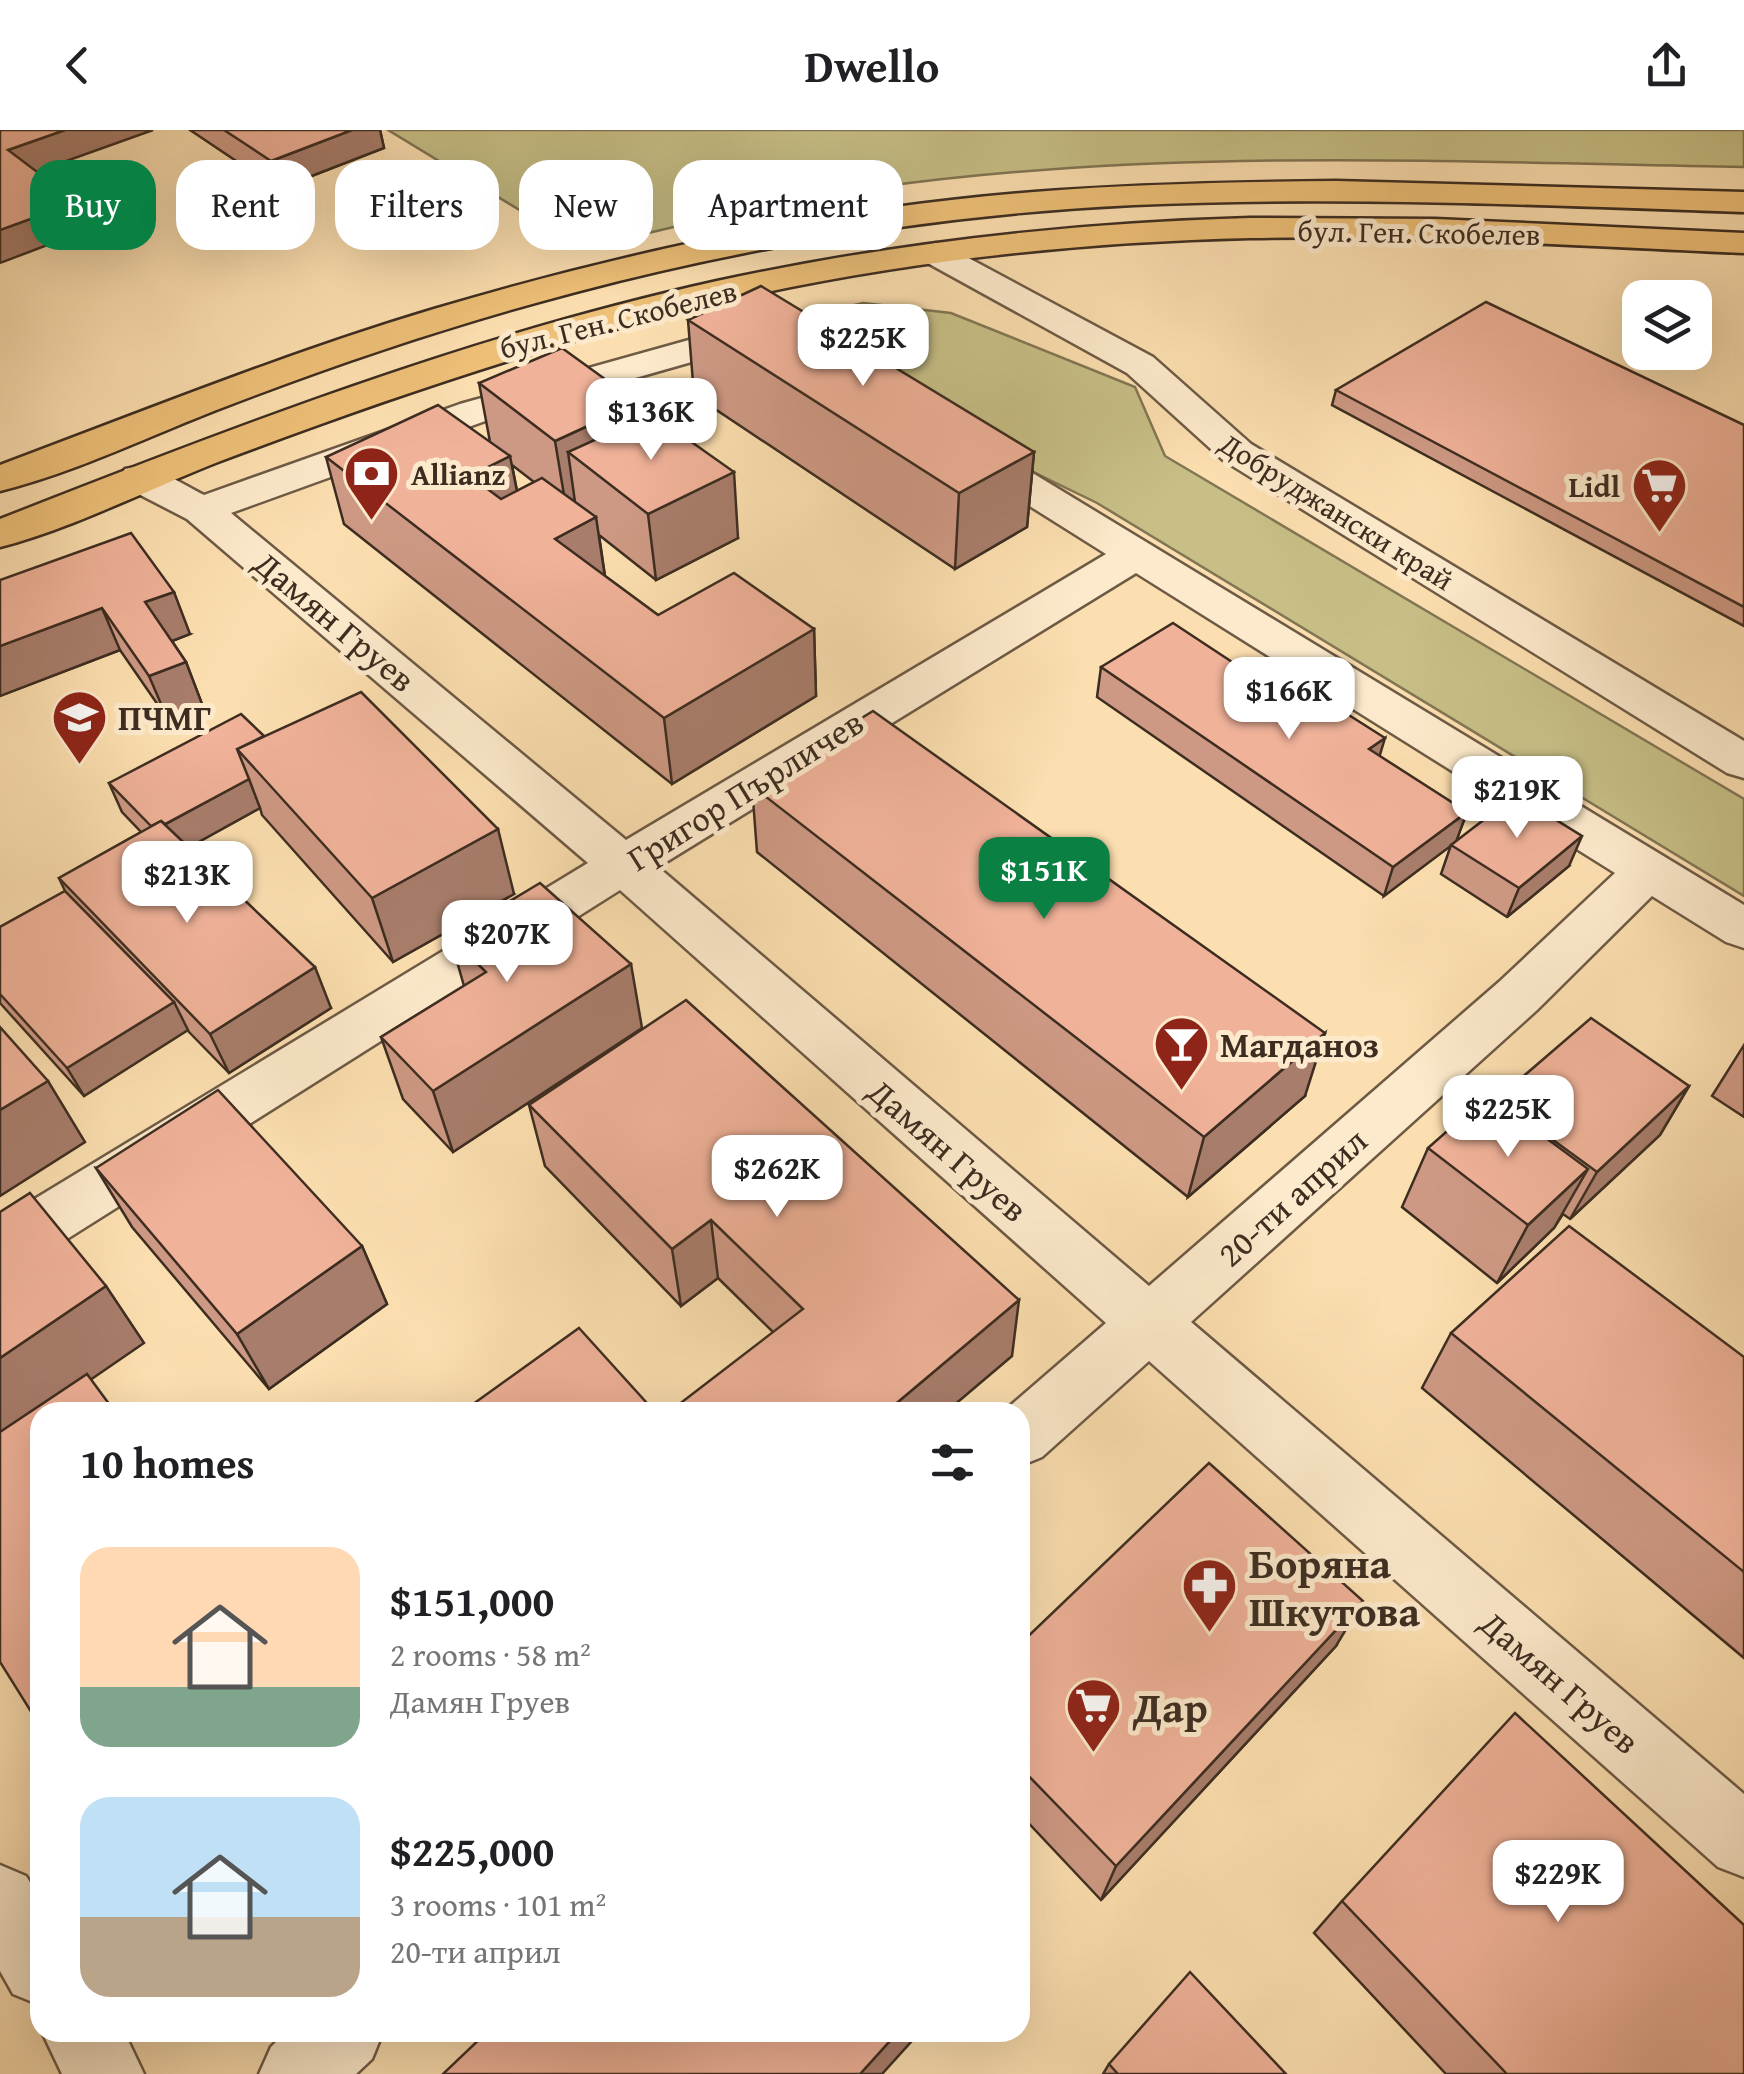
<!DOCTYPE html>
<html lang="en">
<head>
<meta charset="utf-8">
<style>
  :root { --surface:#fff; --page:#f2f2f2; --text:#202124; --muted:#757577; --accent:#0b8043 }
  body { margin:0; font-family:"Gentium Book Plus",serif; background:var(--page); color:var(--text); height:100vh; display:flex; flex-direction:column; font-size:38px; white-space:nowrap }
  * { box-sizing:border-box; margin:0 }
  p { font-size:32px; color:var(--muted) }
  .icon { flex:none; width:55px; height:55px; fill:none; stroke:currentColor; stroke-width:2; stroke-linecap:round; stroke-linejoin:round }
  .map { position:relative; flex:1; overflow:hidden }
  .panel { position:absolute; left:30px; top:1272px; width:1000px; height:640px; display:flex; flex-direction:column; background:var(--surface); border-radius:30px; box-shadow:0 10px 40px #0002 }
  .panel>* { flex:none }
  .top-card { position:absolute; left:30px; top:30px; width:1000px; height:90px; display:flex; gap:20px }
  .fabs { position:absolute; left:1622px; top:150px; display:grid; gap:20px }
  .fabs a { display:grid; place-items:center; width:90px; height:90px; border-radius:20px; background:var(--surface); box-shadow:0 10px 40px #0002; font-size:50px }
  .price { position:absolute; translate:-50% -85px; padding:0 22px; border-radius:20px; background:#fff; color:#222; font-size:32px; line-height:65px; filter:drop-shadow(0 2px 5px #0008) }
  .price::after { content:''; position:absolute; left:50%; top:60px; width:30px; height:22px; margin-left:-15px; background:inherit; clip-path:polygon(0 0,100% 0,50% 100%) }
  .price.current { background:var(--accent); color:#fff }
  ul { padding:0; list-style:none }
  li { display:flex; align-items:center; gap:30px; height:250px; padding:0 50px }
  li span { display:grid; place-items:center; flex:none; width:280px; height:200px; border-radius:30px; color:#555 }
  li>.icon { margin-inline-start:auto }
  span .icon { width:120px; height:120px; fill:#fffc; stroke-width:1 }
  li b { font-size:42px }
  h2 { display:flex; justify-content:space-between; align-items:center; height:120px; padding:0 50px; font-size:42px }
  .pill { padding:0 35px; border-radius:30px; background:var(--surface); box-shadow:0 10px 40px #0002; font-size:35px; line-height:90px }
  .pill.current { background:var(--accent); color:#fff }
  header { display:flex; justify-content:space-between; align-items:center; height:130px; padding:0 50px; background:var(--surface); font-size:45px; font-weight:800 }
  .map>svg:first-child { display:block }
  .green { fill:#c7bf86; stroke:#827654; stroke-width:2.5 }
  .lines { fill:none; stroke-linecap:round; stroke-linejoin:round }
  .street-casing { stroke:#6d5a45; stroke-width:5 }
  .primary-casing { stroke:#3d2d21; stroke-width:5 }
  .street { fill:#fdeacc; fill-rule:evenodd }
  .primary { fill:#eec078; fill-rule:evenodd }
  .wall { fill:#ce9984; stroke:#3d2d21; stroke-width:2.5; fill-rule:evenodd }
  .shaded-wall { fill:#a87d6b; stroke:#3d2d21; stroke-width:2.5 }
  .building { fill:#f0b299; stroke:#3d2d21; stroke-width:2.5 }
  .labels { text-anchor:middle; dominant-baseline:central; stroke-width:10; stroke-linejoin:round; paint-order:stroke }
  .far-street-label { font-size:30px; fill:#3d2d21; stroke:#fdeacc }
  .far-poi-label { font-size:30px; font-weight:bold; fill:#3d2d21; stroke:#fdeacc; text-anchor:start }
  .street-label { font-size:35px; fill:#3d2d21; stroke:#fdeacc }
  .poi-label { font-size:35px; font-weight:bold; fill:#3d2d21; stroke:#fdeacc; text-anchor:start }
  .near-poi-label { font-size:42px; font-weight:bold; fill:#3d2d21; stroke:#fdeacc; text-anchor:start }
</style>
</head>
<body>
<header><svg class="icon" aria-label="back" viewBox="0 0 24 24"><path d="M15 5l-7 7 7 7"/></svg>Dwello<svg class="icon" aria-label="share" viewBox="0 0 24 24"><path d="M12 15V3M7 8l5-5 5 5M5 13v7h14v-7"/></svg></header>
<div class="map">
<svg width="1744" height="1944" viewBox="0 0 1744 1944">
  <rect width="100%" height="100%" fill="#fcdfb0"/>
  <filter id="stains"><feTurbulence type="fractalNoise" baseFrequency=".002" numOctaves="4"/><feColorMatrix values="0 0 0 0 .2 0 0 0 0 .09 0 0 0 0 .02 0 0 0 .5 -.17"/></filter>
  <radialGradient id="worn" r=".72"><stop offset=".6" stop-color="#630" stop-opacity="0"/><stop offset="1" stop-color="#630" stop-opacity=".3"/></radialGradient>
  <g class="green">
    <path d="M388 0H1744V37C1453 32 1161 17 872 58 774 71 678 97 582 118Z"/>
    <path d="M863 173 951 183 1135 257 1165 326 1744 669V766L1097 373 988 320 799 188Z"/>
  </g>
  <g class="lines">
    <defs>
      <g id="street">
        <path d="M936 113 948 117 1153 227 1251 314 1744 611V648L1727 643 1223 330 1127 243 924 131 918 124 924 117Z"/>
        <path d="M762 200 775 203 781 211 775 219 716 225 488 290 231 383 626 710 1106 424 955 329 949 321 955 313 969 309 983 313 1744 775V818L1726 812 1652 766 1537 880 1191 1192 1744 1664V1747L1718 1737 1149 1231 1042 1327 1020 1336V1282H1003L1106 1193 620 760 21 1138 0 1145V1090L588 733 187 389 125 357 119 348 125 339C153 332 179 353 204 365L460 274 714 203ZM1136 443 1615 743 1499 852 1149 1156 658 737Z"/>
        <path d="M0 1735 26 1746 40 1768V1875L13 1864 0 1841Z"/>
        <path d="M42 1902H124L144 1944H62Z"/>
        <path d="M286 1902H383L372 1929 356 1944H259L271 1917Z"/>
      </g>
      <g id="primary">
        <path d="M1336 51 1744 62V82C1541 75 1337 66 1134 75 946 84 758 114 576 162 458 193 341 232 227 276 153 304 77 342 0 361V335C144 281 287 223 434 179 629 121 831 78 1034 62 1135 54 1235 52 1336 51Z"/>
        <path d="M1250 88 1435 89 1744 103V123C1579 116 1414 105 1250 108 1037 113 823 141 619 198 483 236 350 282 218 332 149 359 71 399 0 417V389C234 297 471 205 717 151 893 113 1070 93 1250 88Z"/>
      </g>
    </defs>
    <use href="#street" class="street-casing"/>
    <use href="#primary" class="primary-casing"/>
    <use href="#street" class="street"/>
    <use href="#primary" class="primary"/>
  </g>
  <g class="wall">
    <path d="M190 0H380L384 18 278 59Z"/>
    <path d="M688 190 1034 322 1027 397 955 439 694 265Z"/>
    <path d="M479 253 638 273 640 289 738 408 656 450 599 405 605 446 658 485 814 499 816 566 672 654 344 394 326 327 490 312ZM512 335 534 352 517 361Z"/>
    <path d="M1336 260 1744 295V496L1332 275Z"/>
    <path d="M0 450 190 504 172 511 186 532 202 574 167 588 120 520 0 566Z"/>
    <path d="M1101 537 1264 553 1467 682 1456 711 1569 736 1507 787 1441 744 1451 715 1384 766 1097 567Z"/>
    <path d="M264 606 514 764 393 832 262 685 260 678 189 717 331 878 229 943 187 900 84 966 0 873V797L65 761 59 748 141 702 122 682 109 653Z"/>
    <path d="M752 656 1305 966 1188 1067 757 722Z"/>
    <path d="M450 807 642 898 453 1022 403 969 381 907 464 856Z"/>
    <path d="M1744 915V987L1712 966Z"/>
    <path d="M1689 956 1660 1005 1570 1089 1563 1084 1554 1098 1497 1153 1402 1077 1428 1018 1496 972 1497 969Z"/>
    <path d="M529 975 1012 1226 773 1202 718 1148 681 1176 545 1036Z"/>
    <path d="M96 1038 362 1116 387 1174 269 1259 132 1097Z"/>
    <path d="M1451 1203 1744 1227V1528L1422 1258Z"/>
    <path d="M1020 1514 1336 1516 1101 1770 1020 1684Z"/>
    <path d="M1705 1760 1744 1944H1446L1314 1803 1342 1771Z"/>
    <path d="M1109 1934 1286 1944H1103Z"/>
  </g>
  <g class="shaded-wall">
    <path d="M65 0H153L19 48 8 20Z"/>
    <path d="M352 0H380L384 18 278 59 271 31Z"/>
    <path d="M77 72 87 100 0 133V100Z"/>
    <path d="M638 273 646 339 568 322 575 372 566 377 555 311Z"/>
    <path d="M1034 322 1027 397 955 439 959 363Z"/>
    <path d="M510 326 523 392 470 346Z"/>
    <path d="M734 342 738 408 656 450 648 384Z"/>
    <path d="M596 387 606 454 555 409Z"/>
    <path d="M174 462 190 504 162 515 145 472Z"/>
    <path d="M102 478 120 520 0 566V516Z"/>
    <path d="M814 499 816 566 672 654 664 588Z"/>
    <path d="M186 532 202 574 167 588 149 546Z"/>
    <path d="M1385 608 1376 638 1369 619Z"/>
    <path d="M249 649 260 678 168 729 155 700Z"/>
    <path d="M1467 682 1456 712 1384 766 1393 737Z"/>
    <path d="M498 699 514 764 393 832 372 768Z"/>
    <path d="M1582 706 1569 736 1507 787 1519 758Z"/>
    <path d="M631 834 642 898 453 1022 433 961Z"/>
    <path d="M315 837 331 878 229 943 210 904Z"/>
    <path d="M174 872 188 900 84 966 67 938Z"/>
    <path d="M1325 903 1305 966 1188 1067 1204 1007Z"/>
    <path d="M48 951 85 1012 0 1066V980Z"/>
    <path d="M1689 956 1660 1005 1570 1089 1597 1042Z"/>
    <path d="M1588 1039 1554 1098 1497 1153 1528 1095Z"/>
    <path d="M711 1090 718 1148 681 1176 672 1119Z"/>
    <path d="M362 1116 387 1174 269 1259 237 1204Z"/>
    <path d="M106 1156 144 1213 0 1312V1228Z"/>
    <path d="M1019 1170 1012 1226 946 1282H886Z"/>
    <path d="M1363 1471 1336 1516 1101 1770 1116 1736Z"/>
    <path d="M898 1902H920L882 1944H860Z"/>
  </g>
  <g class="building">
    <path d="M0 0H65L8 20 77 72 0 100Z"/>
    <path d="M224 0H352L271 31Z"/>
    <path d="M761 156 1034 322 959 363 688 190Z"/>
    <path d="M1486 172 1744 295V477L1336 260Z"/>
    <path d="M562 218 638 273 555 311 479 253Z"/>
    <path d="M438 275 510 326 470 346 501 369 542 348 596 387 555 409 658 485 734 443 814 499 664 588 326 327Z"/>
    <path d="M652 284 734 342 648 384 568 322Z"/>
    <path d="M131 403 174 462 145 472 186 532 149 546 102 478 0 516V450Z"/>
    <path d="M1173 493 1264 553 1281 542 1385 608 1369 619 1467 682 1393 737 1101 537Z"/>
    <path d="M361 562 498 699 372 768 237 619Z"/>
    <path d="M873 581 1325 903 1204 1007 752 656Z"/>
    <path d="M241 584 264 606 237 619 249 649 165 694 161 691 151 696 109 653Z"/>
    <path d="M1516 665 1582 706 1519 758 1451 715Z"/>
    <path d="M161 691 315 837 210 904 59 748Z"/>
    <path d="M540 753 631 834 433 961 381 907 486 842 450 807Z"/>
    <path d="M65 761 174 872 67 938 0 864V797Z"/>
    <path d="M686 870 1019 1170 886 1282H669L803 1179 711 1090 672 1119 529 975Z"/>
    <path d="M1591 888 1689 956 1597 1042 1497 969Z"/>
    <path d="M0 897 48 951 0 980Z"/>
    <path d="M218 960 362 1116 237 1204 96 1038Z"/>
    <path d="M1488 965 1588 1039 1528 1095 1428 1018Z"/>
    <path d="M30 1063 106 1156 0 1228V1082Z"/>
    <path d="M1569 1096 1744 1227V1442L1451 1203Z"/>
    <path d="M579 1198 655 1282H462Z"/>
    <path d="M87 1244 115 1282H40V1596L0 1532V1302Z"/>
    <path d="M1209 1333 1363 1471 1116 1736 1020 1637V1514Z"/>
    <path d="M1515 1583 1744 1795V1944H1507L1342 1771Z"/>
    <path d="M1190 1842 1286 1944H1118L1109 1934Z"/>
    <path d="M487 1902H898L860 1944H443Z"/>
  </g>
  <defs>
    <symbol id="bank-pin" viewBox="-11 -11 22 30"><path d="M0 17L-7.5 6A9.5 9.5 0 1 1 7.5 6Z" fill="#8f2418" stroke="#fdeacc"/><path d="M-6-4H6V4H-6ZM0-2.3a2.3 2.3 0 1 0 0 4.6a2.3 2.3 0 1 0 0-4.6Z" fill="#fff"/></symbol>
    <symbol id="supermarket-pin" viewBox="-11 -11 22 30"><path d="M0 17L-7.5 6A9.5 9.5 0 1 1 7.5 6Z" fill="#8f2418" stroke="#fdeacc"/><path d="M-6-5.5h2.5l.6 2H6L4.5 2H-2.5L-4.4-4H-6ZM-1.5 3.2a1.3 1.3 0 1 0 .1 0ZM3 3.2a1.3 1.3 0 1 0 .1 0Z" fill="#fff"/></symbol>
    <symbol id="school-pin" viewBox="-11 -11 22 30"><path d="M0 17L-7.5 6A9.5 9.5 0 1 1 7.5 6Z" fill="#8f2418" stroke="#fdeacc"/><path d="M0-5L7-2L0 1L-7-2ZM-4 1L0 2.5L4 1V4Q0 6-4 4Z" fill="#fff"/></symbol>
    <symbol id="bar-pin" viewBox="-11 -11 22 30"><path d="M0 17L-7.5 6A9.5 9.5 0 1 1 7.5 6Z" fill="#8f2418" stroke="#fdeacc"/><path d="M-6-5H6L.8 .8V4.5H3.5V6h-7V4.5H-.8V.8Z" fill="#fff"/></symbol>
    <symbol id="pharmacy-pin" viewBox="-11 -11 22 30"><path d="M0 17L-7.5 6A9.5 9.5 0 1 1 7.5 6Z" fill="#8f2418" stroke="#fdeacc"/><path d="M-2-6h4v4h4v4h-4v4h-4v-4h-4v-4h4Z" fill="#fff"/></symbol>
  </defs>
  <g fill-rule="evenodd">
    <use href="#bank-pin" x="340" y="312" width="63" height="86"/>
    <use href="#supermarket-pin" x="1628" y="324" width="63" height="86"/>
    <use href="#school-pin" x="48" y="556" width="63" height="86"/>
    <use href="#bar-pin" x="1150" y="882" width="63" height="86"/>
    <use href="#pharmacy-pin" x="1178" y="1424" width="63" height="86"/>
    <use href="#supermarket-pin" x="1062" y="1544" width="63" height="86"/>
  </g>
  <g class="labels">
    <g class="far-street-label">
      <text transform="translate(1419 102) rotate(1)">бул. Ген. Скобелев</text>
      <text transform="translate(618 189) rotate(-14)">бул. Ген. Скобелев</text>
      <text transform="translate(1337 381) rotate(32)">Добруджански край</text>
    </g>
    <g class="far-poi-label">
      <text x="411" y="344">Allianz</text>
      <text x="1620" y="356" text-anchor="end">Lidl</text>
    </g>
    <g class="street-label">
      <text transform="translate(335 491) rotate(40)">Дамян Груев</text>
      <text transform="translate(745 660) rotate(-32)">Григор Пърличев</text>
      <text transform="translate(948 1020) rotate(41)">Дамян Груев</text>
      <text transform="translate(1292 1067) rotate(-42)">20-ти април</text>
      <text transform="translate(1560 1552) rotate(41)">Дамян Груев</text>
    </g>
    <g class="poi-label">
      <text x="118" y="587">ПЧМГ</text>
      <text x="1220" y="914">Магданоз</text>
    </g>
    <g class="near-poi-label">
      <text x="1249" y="1432">Боряна<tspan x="1249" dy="48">Шкутова</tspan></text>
      <text x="1133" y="1576">Дар</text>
    </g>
  </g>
  <rect width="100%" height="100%" filter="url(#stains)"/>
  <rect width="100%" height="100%" fill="url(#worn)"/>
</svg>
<div class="fabs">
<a><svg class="icon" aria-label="layers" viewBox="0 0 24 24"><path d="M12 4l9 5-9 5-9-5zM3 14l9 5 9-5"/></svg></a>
</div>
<b class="price" style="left:863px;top:259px">$225K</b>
<b class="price" style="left:651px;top:333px">$136K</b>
<b class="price" style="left:1289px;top:612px">$166K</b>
<b class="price" style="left:1517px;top:711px">$219K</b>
<b class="price current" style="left:1044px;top:792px">$151K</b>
<b class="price" style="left:187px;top:796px">$213K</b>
<b class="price" style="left:507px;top:855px">$207K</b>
<b class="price" style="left:1508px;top:1030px">$225K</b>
<b class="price" style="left:777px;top:1090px">$262K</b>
<b class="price" style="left:1558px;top:1795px">$229K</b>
<div class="top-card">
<a class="pill current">Buy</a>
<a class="pill">Rent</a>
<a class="pill">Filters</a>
<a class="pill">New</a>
<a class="pill">Apartment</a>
</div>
<section class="panel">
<h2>10 homes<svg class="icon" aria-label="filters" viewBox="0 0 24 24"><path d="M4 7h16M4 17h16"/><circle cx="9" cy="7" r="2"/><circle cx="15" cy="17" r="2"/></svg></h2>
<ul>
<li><span style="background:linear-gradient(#ffd9b3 70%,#7fa58c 0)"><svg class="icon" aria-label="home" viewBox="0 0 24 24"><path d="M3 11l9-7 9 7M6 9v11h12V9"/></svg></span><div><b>$151,000</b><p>2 rooms · 58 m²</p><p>Дамян Груев</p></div></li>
<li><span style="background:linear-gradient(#bfe0f5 60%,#b9a48a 0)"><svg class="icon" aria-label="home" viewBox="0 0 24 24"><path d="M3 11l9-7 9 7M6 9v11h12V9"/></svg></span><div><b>$225,000</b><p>3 rooms · 101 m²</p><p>20-ти април</p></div></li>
</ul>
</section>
</div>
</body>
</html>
